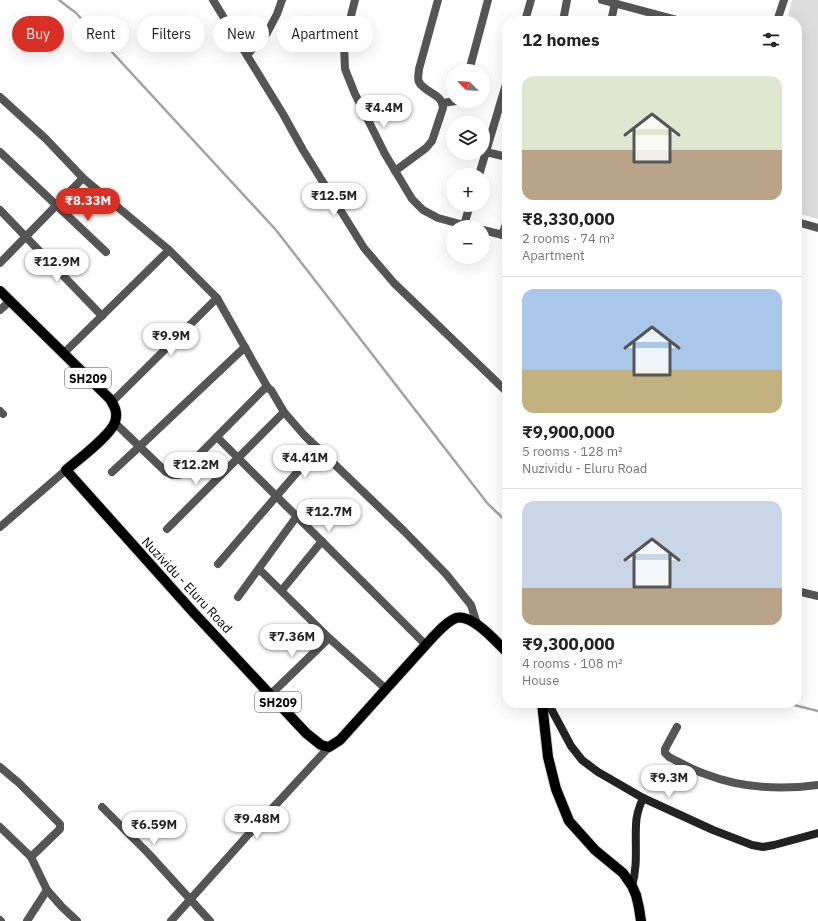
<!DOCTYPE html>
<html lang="en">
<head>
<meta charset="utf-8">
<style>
  :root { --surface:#fff; --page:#f6f6f6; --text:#222; --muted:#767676; --line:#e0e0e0; --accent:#d93025 }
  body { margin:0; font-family:"IBM Plex Sans",sans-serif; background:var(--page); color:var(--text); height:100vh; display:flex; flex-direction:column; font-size:15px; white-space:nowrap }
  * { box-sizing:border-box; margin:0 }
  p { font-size:13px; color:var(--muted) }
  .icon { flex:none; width:22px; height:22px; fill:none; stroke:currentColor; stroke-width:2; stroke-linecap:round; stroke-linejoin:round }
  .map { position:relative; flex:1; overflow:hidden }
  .details { position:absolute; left:502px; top:16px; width:300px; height:692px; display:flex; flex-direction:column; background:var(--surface); border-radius:16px; box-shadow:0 4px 16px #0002 }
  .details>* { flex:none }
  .top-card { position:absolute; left:12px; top:16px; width:380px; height:36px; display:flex; gap:8px }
  .needle { width:26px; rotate:294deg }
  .fabs { position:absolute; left:446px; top:64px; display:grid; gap:8px }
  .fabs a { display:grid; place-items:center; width:44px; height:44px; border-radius:50%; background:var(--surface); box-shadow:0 4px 16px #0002; font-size:20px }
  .price { position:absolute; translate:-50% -34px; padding:0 9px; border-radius:14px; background:#fff; color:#222; font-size:13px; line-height:26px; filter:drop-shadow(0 1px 2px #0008) }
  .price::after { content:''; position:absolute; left:50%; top:24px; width:12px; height:9px; margin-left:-6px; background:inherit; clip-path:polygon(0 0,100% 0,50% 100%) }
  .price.active { background:var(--accent); color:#fff }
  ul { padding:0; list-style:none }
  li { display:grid; align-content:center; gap:8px; height:212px; padding:0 20px }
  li+li { border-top:1px solid var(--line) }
  li span { display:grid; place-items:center; height:124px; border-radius:12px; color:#555 }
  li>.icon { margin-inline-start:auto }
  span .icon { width:72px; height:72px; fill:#fffc; stroke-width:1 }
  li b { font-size:17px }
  h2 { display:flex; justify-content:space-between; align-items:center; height:48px; padding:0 20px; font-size:17px }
  .chip { padding:0 14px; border-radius:18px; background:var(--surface); box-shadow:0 4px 16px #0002; font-size:14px; line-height:36px }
  .chip.active { background:var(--accent); color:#fff }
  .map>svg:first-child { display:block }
  .green { fill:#dcdcdc }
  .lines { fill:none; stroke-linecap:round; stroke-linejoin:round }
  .stream { stroke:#a3a3a3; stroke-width:2.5 }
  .primary-casing { stroke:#dbdbdb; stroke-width:12 }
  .minor { stroke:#555; stroke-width:8 }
  .tertiary { stroke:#555; stroke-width:8 }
  .secondary { stroke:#222; stroke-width:8 }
  .primary { stroke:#000; stroke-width:10 }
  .labels { text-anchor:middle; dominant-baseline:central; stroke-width:3; stroke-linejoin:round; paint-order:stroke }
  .shield { fill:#fff; stroke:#4c4c4c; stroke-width:1 }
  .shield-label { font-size:12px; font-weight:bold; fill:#000 }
  .street-label { font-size:13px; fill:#000; stroke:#fff }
</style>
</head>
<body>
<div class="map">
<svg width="818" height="921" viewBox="0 0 818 921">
  <rect width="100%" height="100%" fill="#fff"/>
  <path class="green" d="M792 0H818V219L797 213V21H787Z"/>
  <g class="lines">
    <g class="stream">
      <path d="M59 0 76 13 276 230 488 504 507 522"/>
      <path d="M786 703 818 711"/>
    </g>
    <defs>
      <g id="primary">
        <path d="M0 291 110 399C115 407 118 413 115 422 111 435 78 460 66 470L193 612 306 733 321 745 329 747 340 740 432 638C439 631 447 621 456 618 473 614 496 642 507 652"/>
        <path d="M542 703 548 757 556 789 569 821 595 850 623 873 632 886 636 895 639 908 641 921"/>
      </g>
    </defs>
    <use href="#primary" class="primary-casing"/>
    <g class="minor">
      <path d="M355 0 344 43 345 69 355 94 385 154 412 199 423 210 438 218 471 227"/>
      <path d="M602 0 681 21"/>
      <path d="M525 21 531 0"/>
      <path d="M563 21 567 0"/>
      <path d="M611 21 615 3"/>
      <path d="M777 21 784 0"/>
      <path d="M247 55 267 33 277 14 282 0"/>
      <path d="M469 71 488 0"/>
      <path d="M0 97 46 139 83 178 169 250 217 298 268 388 271 390 284 412 167 529"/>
      <path d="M443 103 456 101"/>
      <path d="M0 152 106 252"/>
      <path d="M486 152 507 157"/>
      <path d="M395 171 426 148 432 141 443 108C443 94 425 93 419 82 417 78 419 73 419 69L438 0"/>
      <path d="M479 175 507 81"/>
      <path d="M0 210 102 316"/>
      <path d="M797 222 818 228"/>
      <path d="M464 225 470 205"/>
      <path d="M483 230 507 236"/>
      <path d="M502 235 507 221"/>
      <path d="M0 263 83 178"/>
      <path d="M0 310 10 301"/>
      <path d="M63 354 169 250"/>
      <path d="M112 402 217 298"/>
      <path d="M0 411 3 414"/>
      <path d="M284 412 304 435 404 531 446 574 471 605 477 624"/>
      <path d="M115 423 166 472 172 475H179L264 389 268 388"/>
      <path d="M217 437 426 645"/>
      <path d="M112 472 139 447 245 347"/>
      <path d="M0 527 66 470"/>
      <path d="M218 564 318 448"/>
      <path d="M259 569 329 638 386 689"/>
      <path d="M282 590 322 541"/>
      <path d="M238 597 297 516"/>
      <path d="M271 694 329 638"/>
      <path d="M677 727 665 749V753L669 757C681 763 693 770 705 774 741 788 781 790 818 785"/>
      <path d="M0 767 19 783 60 824V829L31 857"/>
      <path d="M102 807 148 853 210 921"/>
      <path d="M0 827 31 857 47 890 62 907 77 921"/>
      <path d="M0 920 1 921"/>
      <path d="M27 921 47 890"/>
      <path d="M171 921 256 826 329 747"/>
    </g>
    <g class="tertiary">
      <path d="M213 0 283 114 303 150 364 248 394 283 507 392"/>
      <path d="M797 591 818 596"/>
    </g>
    <g class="secondary">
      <path d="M548 703 571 746 582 760 598 772 643 798 713 830 752 845 763 847 774 845 818 833"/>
      <path d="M632 886C638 865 635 847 636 825 636 815 639 807 643 798"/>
    </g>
    <use href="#primary" class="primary"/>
  </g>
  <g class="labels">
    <g class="shield">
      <rect x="65" y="368" width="46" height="20" rx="3"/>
      <rect x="255" y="692" width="46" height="20" rx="3"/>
    </g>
    <g class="shield-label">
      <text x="88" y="378">SH209</text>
      <text x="278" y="702">SH209</text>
    </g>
    <g class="street-label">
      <text transform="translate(187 585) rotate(47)">Nuzividu - Eluru Road</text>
    </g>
  </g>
</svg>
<div class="fabs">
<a><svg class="needle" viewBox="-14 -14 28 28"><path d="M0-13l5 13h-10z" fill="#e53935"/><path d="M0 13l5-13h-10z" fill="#767676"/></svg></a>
<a><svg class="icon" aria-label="layers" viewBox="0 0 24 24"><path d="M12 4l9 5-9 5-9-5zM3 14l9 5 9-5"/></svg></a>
<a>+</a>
<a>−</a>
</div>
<b class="price" style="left:384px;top:129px">₹4.4M</b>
<b class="price" style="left:334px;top:217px">₹12.5M</b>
<b class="price active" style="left:88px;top:222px">₹8.33M</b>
<b class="price" style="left:57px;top:283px">₹12.9M</b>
<b class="price" style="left:171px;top:357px">₹9.9M</b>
<b class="price" style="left:305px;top:479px">₹4.41M</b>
<b class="price" style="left:196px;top:486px">₹12.2M</b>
<b class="price" style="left:329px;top:533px">₹12.7M</b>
<b class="price" style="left:292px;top:658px">₹7.36M</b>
<b class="price" style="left:669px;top:799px">₹9.3M</b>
<b class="price" style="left:257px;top:840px">₹9.48M</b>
<b class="price" style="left:154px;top:846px">₹6.59M</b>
<div class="top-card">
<a class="chip active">Buy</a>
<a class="chip">Rent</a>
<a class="chip">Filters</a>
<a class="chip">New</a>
<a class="chip">Apartment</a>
</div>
<section class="details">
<h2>12 homes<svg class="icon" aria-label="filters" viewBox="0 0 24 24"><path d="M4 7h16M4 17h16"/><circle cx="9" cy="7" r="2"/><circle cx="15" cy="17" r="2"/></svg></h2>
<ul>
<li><span style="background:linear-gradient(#dfe7d0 60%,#b9a48a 0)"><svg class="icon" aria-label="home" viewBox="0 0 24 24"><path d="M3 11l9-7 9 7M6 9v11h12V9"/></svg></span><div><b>₹8,330,000</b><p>2 rooms · 74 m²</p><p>Apartment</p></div></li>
<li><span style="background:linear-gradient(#a9c7e8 65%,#c2b280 0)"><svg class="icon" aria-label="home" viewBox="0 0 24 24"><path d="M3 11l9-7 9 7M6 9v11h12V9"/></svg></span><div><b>₹9,900,000</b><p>5 rooms · 128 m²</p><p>Nuzividu - Eluru Road</p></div></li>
<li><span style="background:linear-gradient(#c9d6e8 70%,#b9a48a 0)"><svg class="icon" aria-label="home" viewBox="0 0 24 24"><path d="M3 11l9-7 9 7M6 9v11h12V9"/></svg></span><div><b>₹9,300,000</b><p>4 rooms · 108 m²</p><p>House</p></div></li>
</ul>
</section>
</div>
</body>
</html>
